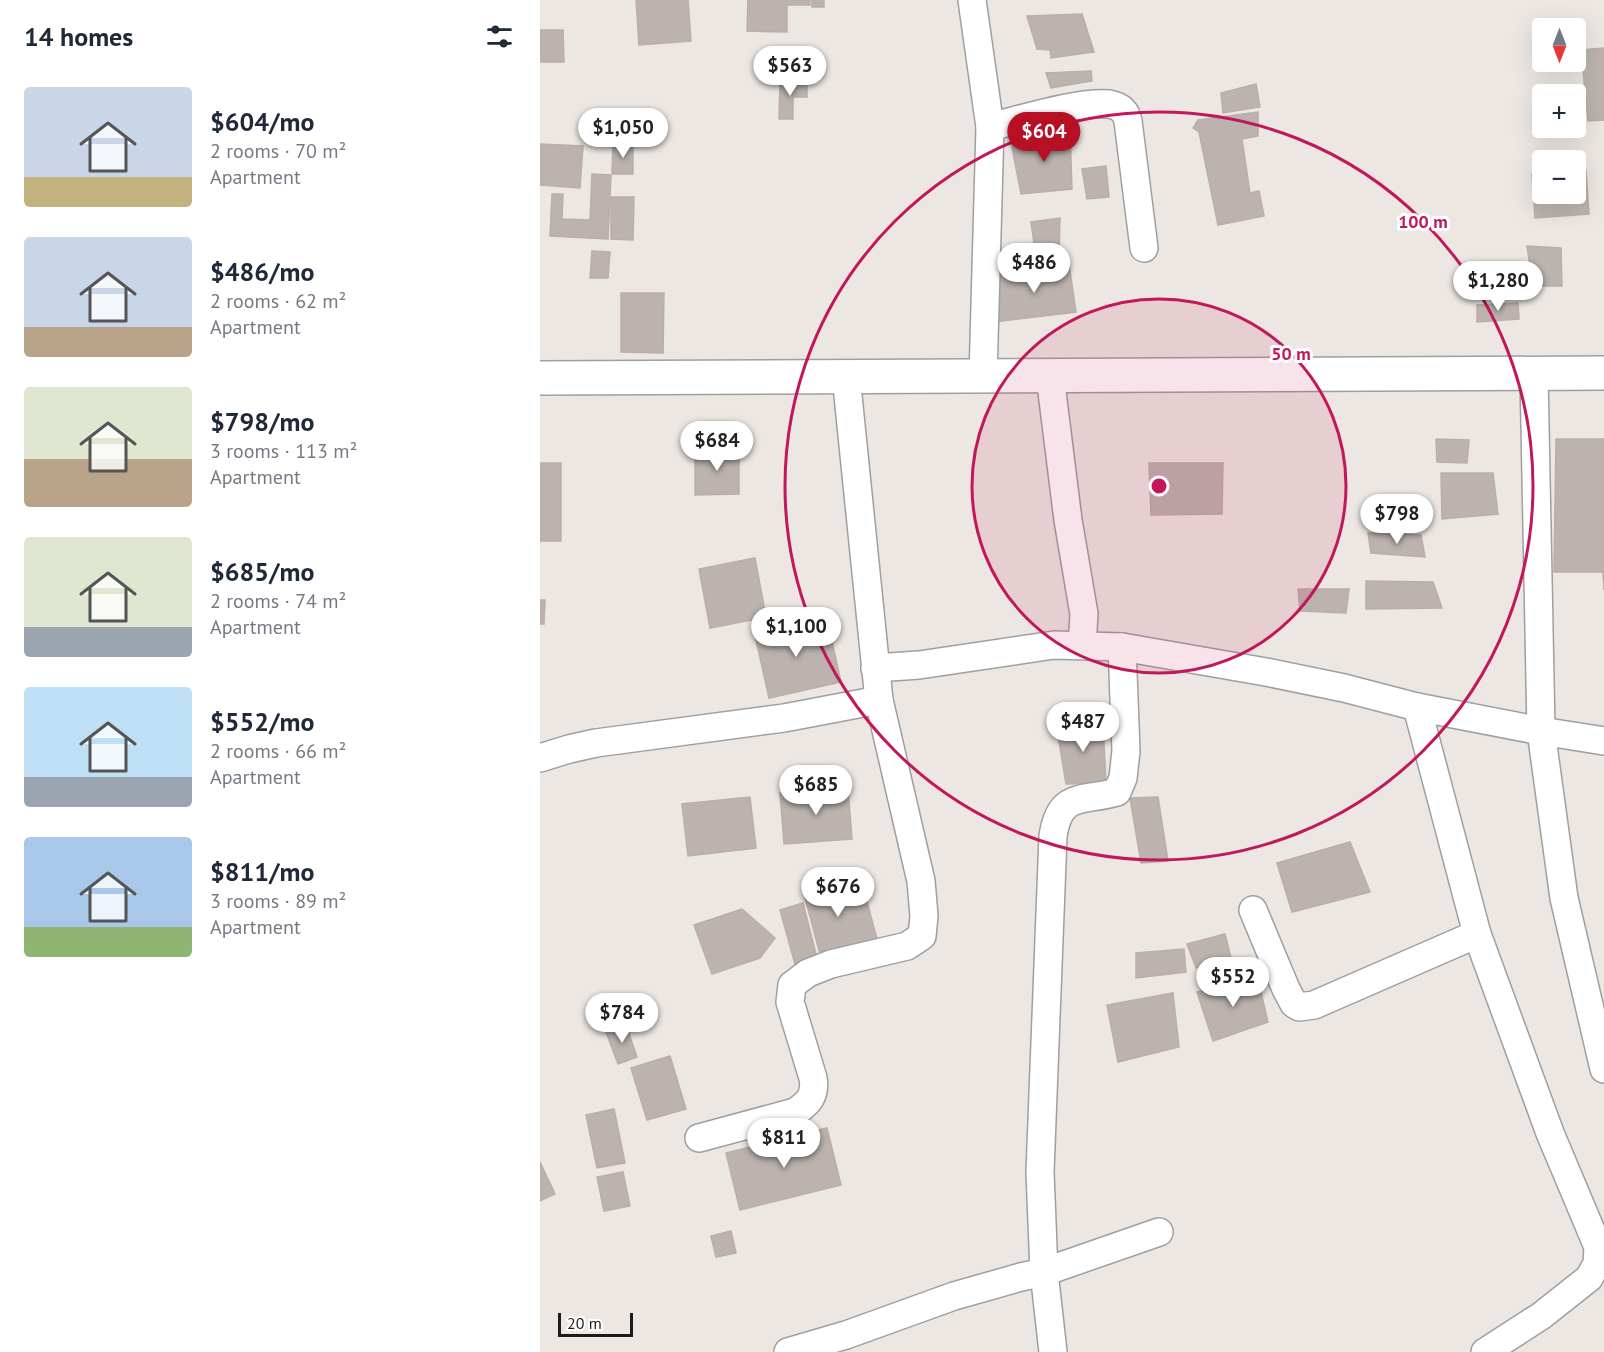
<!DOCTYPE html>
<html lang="en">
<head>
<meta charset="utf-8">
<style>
  :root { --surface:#fff; --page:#f6f6f7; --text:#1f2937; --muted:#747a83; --accent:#b71025 }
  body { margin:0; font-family:"PT Sans",sans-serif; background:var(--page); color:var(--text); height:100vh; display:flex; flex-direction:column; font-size:22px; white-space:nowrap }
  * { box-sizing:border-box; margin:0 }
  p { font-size:20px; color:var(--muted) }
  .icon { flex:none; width:33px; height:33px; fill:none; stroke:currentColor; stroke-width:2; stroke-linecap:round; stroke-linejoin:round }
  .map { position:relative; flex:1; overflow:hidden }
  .side { display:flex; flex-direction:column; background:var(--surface); width:540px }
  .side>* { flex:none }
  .needle { width:39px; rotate:180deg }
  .controls { position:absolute; left:992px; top:18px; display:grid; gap:12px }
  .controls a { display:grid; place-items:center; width:54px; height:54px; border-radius:6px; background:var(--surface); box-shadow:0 6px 24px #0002; font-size:30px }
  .scale { position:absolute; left:18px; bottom:15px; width:75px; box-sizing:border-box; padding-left:6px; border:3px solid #1b1b1b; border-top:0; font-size:16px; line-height:21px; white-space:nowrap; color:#1b1b1b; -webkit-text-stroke:4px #fff; paint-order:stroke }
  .price { position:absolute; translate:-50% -51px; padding:0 14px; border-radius:21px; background:#fff; color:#222; font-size:20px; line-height:39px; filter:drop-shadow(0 2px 3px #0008) }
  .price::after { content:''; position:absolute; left:50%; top:36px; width:18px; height:14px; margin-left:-9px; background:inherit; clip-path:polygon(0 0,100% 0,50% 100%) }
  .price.active { background:var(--accent); color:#fff }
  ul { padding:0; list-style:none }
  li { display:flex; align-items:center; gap:18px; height:150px; padding:0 24px }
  li span { display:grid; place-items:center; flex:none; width:168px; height:120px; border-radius:6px; color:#555 }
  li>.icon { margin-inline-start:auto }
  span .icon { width:72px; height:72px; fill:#fffc; stroke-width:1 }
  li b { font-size:26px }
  h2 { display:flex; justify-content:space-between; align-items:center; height:72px; padding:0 24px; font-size:26px }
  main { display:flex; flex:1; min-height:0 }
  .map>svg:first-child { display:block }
  .building { fill:#bcb3af; stroke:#bcada6; stroke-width:1.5 }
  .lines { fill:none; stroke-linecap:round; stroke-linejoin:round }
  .minor-casing { stroke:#9f9f9f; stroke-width:30 }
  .tertiary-casing { stroke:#9f9f9f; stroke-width:36 }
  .minor { stroke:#fff; stroke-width:27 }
  .tertiary { stroke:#fff; stroke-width:33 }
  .ring { fill:none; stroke:#c2185b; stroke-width:3 }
  .centre { fill:#c2185b; stroke:#fff; stroke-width:3 }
  .ring-label { font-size:18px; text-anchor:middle; font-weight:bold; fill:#c2185b; stroke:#fff; stroke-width:6; stroke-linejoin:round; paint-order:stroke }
</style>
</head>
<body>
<main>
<section class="side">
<h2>14 homes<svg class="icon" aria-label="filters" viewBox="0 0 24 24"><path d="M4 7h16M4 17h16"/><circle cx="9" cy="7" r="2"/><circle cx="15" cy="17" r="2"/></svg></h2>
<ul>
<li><span style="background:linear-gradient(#c9d6e8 75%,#c2b280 0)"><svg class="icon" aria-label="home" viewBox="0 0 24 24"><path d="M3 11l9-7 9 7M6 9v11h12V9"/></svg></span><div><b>$604/mo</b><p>2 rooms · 70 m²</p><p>Apartment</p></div></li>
<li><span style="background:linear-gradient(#c9d6e8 75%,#b9a48a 0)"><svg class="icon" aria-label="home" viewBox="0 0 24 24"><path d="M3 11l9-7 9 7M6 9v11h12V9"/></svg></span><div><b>$486/mo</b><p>2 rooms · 62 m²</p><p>Apartment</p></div></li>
<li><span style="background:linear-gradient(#dfe7d0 60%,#b9a48a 0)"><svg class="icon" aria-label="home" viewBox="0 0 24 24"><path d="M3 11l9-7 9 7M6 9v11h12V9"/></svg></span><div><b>$798/mo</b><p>3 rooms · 113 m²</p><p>Apartment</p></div></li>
<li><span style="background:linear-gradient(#dfe7d0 75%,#9aa5b1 0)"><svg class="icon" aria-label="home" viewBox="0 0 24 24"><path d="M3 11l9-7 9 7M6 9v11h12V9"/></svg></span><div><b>$685/mo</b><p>2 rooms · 74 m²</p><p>Apartment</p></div></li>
<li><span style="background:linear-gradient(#bfe0f5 75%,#9aa5b1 0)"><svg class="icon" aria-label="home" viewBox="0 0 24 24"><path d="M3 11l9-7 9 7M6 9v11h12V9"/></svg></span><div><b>$552/mo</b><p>2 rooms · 66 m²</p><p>Apartment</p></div></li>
<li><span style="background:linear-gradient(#a9c7e8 75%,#8fb573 0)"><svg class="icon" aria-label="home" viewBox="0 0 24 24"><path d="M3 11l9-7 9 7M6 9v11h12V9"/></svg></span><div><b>$811/mo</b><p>3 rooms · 89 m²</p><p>Apartment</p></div></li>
</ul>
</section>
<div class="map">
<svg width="1064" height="1352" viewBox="0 0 1064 1352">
  <rect width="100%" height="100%" fill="#ece7e2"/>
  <g class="building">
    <path d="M96 0H148L151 41 99 45Z"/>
    <path d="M208 0H270V5H247V32L207 31Z"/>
    <rect x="272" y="0" width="12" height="7"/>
    <path d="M542 14 554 52 511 58 510 50 497 49 487 16Z"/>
    <path d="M0 30H23L24 62H1Z"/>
    <path d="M1064 48V120L1048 121 1041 50Z"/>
    <path d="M551 71 552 81 511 88 506 73Z"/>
    <path d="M240 81H267V97H253V119H239Z"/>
    <path d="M716 84 720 107 683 113 681 93Z"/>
    <path d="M718 112V136L702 139 710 193 719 191 724 216 678 225 659 132 653 128 658 120Z"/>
    <path d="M530 131 532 189 481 194 471 142Z"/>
    <path d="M73 143H93V174H72Z"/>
    <path d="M0 144 43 146 40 188 0 185Z"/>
    <path d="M566 166 569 197 547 199 542 169Z"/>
    <path d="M1046 170 1049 214 995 218 992 174 1002 173V194H1035V171Z"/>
    <path d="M52 174 71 175 68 239 10 236 12 194H23L22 219 50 220Z"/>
    <path d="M71 197H94L93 240 71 239Z"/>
    <path d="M520 218 519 254 479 264 476 246 494 243 491 222Z"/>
    <path d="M987 246 1021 248 1022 286H993Z"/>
    <path d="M52 251 70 252 68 278H50Z"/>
    <path d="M529 264 536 312 454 322V276Z"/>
    <path d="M81 293H124L123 353 81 352Z"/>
    <path d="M978 303 979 319 937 322V305Z"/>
    <path d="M896 439 929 440 927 463 897 462Z"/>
    <path d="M1016 439H1064V590L1063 572H1014Z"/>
    <path d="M199 448V494L155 495V449Z"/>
    <rect x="0" y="463" width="21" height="78"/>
    <path d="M609 463H683L682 514 611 515Z"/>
    <path d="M901 473H953L958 514 902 519Z"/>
    <path d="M828 533 881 535 885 557 831 553Z"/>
    <path d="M215 558 226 617 170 628 159 569Z"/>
    <path d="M826 581 893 582 902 608 826 609Z"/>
    <path d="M758 589H809L806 613 760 611Z"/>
    <path d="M0 600H5L4 624H0Z"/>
    <path d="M273 618 278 640 291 637 301 682 229 698 214 631Z"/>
    <path d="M516 723 563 724 566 783 526 784Z"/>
    <path d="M308 789 312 839 244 844 240 793Z"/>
    <path d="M210 797 216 848 148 856 142 804Z"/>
    <path d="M618 797 628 861 601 863 590 798Z"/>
    <path d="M810 842 830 892 752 912 737 863Z"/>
    <path d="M300 881 306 904 326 898 337 939 280 954 263 890Z"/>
    <path d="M263 903 277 958 255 964 240 910Z"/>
    <path d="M202 909 235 938 220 958 172 974 154 925Z"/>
    <path d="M685 934 692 962 656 968 647 944Z"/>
    <path d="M644 949 646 972 596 978V953Z"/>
    <path d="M718 979 728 1022 673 1041 657 992Z"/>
    <path d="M633 993 639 1047 578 1062 567 1005Z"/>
    <path d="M86 1025 97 1057 78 1064 66 1032Z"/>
    <path d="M130 1056 146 1109 107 1120 91 1068Z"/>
    <path d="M74 1109 85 1163 57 1168 46 1115Z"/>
    <path d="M287 1128 301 1185 200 1210 186 1153Z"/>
    <path d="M0 1162 15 1194 0 1201Z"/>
    <path d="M83 1172 90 1206 64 1211 57 1177Z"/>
    <path d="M191 1231 196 1253 176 1257 171 1236Z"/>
  </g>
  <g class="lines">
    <defs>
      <g id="minor">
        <path d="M432 0 450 127 443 377"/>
        <path d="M450 127C482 119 539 101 569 104 580 106 586 111 588 121L604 248"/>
        <path d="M994 375 1001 731 1024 898 1064 1069"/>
        <path d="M510 376 528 520 544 614 542 645"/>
        <path d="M335 668 379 665 514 645 582 647 726 672 804 688 877 707 1001 731 1064 741"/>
        <path d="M877 707 937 934 1010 1133 1058 1247 1057 1264 1049 1278 1001 1316 945 1352"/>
        <path d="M0 758 29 749 56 743 244 718 339 700"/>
        <path d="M713 910 746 989 754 1004 759 1007 774 1005 937 934"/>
        <path d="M159 1138 255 1112C269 1103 276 1095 273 1078L250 1002 252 985 268 973 291 964 367 946 382 936 384 916 381 881 339 700 306 376"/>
        <path d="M248 1352 306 1335 414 1296 481 1277 504 1272 619 1232"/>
        <path d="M513 1352 504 1272 500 1172 513 836C520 791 542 802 577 792L583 778 586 751 582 647"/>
      </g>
      <path id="tertiary" d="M0 378 1064 373"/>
    </defs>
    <use href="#minor" class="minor-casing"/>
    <use href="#tertiary" class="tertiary-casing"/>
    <use href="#minor" class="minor"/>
    <use href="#tertiary" class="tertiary"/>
  </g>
  <circle cx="619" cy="486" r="187" fill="#c2185b" fill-opacity=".12"/>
  <g class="ring">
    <circle cx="619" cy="486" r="187"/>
    <circle cx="619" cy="486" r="374"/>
  </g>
  <circle cx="619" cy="486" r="9" class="centre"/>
  <g class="ring-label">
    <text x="883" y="228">100 m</text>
    <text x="751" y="360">50 m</text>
  </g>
</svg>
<div class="controls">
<a><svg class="needle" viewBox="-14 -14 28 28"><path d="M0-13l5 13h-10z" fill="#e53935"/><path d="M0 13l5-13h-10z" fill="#747a83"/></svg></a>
<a>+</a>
<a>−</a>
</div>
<div class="scale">20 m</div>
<b class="price" style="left:250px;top:97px">$563</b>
<b class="price" style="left:83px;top:159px">$1,050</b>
<b class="price active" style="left:504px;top:163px">$604</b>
<b class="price" style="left:494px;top:294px">$486</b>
<b class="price" style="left:958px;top:312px">$1,280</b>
<b class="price" style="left:177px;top:472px">$684</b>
<b class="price" style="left:857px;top:545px">$798</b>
<b class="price" style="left:256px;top:658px">$1,100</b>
<b class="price" style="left:543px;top:753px">$487</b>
<b class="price" style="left:276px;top:816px">$685</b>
<b class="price" style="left:298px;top:918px">$676</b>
<b class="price" style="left:693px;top:1008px">$552</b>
<b class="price" style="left:82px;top:1044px">$784</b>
<b class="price" style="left:244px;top:1169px">$811</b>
</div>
</main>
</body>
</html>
